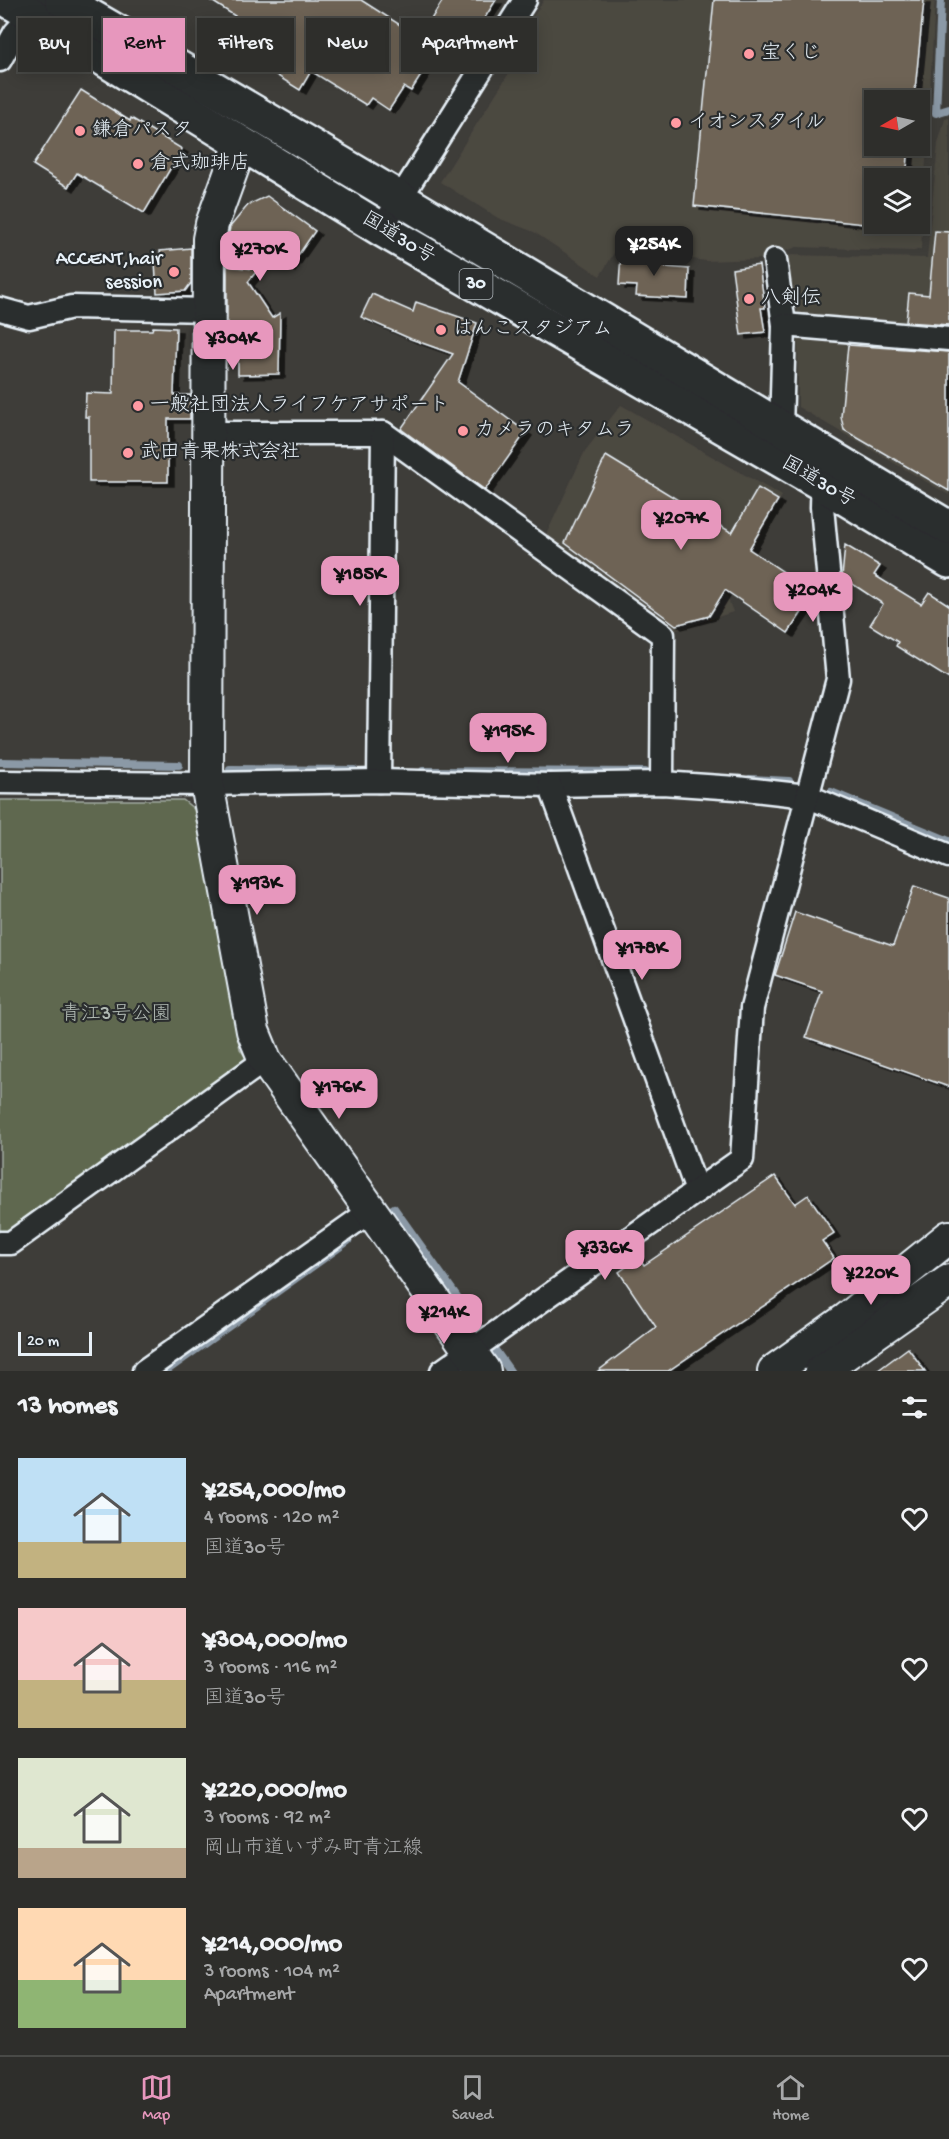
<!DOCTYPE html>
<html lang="en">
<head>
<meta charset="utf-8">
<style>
  :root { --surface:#2e2e2b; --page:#3a3a37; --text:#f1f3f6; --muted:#a7a8a9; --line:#494a47; --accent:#e797bd }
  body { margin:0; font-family:"Gochi Hand","Klee One",sans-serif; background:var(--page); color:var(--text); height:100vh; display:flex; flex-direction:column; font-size:22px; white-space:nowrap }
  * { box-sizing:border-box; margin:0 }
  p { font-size:20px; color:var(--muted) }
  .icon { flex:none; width:33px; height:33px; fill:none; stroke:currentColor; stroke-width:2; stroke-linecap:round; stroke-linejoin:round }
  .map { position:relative; height:1371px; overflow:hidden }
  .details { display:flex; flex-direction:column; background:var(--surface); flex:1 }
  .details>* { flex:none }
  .banner { position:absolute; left:18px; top:18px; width:600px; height:54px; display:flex; gap:12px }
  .needle { width:39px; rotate:261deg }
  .fabs { position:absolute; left:864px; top:90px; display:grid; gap:12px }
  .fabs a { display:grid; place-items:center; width:66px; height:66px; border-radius:0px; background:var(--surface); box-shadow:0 3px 15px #0003,0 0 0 2px var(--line); font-size:30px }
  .scale { position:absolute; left:18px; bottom:15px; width:74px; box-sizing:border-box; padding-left:6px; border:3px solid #e8f1f8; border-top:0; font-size:16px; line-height:21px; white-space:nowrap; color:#e8f1f8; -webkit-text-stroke:4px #2a2d2e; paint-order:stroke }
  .price { position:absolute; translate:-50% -51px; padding:0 14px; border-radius:12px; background:var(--accent); color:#111; font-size:20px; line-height:39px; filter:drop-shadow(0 2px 3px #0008) }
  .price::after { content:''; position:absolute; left:50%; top:36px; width:18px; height:14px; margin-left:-9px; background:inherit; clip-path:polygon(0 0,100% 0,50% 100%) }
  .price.selected { background:#222; color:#fff }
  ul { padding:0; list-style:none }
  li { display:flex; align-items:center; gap:18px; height:150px; padding:0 18px }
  li span { display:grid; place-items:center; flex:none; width:168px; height:120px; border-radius:0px; color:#555 }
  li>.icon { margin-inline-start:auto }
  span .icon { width:72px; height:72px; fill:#fffc; stroke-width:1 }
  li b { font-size:26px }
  h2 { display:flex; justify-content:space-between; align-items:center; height:72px; padding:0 18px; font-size:26px }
  .chip { padding:0 21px; border-radius:0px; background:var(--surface); box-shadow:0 3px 15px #0003,0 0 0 2px var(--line); font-size:21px; line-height:54px }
  .chip.selected { background:var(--accent); color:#111 }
  .menu { display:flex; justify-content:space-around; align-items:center; height:84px; border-top:2px solid var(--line); background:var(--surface); font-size:16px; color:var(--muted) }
  .menu a { display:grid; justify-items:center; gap:3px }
  .menu .selected { color:var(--accent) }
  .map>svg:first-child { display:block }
  .built { fill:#4c4841; fill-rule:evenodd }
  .green { fill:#5f684f; stroke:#a4aca4; stroke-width:1.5 }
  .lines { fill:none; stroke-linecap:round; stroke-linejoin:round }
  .stream { stroke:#8b99a6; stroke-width:8 }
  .building { fill:#6e6354; stroke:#e8f1f8; stroke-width:1.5; filter:url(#shadow) }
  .street-casing { stroke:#e8f1f8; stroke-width:27 }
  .secondary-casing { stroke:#e8f1f8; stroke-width:36 }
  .highway-casing { stroke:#e8f1f8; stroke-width:38 }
  .street { stroke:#2a2d2e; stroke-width:22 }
  .secondary { stroke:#2a2d2e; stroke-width:32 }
  .highway { stroke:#2a2d2e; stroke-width:33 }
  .poi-dot { fill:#ff9aa2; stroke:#2a2d2e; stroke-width:2 }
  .labels { text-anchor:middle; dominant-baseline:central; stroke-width:4.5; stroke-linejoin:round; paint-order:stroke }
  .shield { fill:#2a2d2e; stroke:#afb6bb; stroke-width:1.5 }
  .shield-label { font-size:18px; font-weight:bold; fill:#e8f1f8 }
  .poi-label { font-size:20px; fill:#e8f1f8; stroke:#2a2d2e; text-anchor:start }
  .street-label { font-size:20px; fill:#e8f1f8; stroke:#2a2d2e }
  .park-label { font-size:20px; fill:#b1bab4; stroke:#2a2d2e }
</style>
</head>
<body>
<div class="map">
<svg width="949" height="1371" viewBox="0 0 949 1371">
  <defs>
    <filter id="shadow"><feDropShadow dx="6" dy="4" stdDeviation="0" flood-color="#0009"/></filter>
  </defs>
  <rect width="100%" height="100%" fill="#3e3d39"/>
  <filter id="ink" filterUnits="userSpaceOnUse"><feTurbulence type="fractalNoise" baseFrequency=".0167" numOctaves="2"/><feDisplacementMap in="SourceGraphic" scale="12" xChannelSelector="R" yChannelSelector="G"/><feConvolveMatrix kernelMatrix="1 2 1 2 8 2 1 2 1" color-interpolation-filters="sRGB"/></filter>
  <g filter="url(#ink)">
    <g class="built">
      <path d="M544 0H935L921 249 914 251 797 247 761 259 706 261 617 248 600 276 534 232 498 218 440 182 516 62 532 18ZM874 100H920V146H874ZM874 178H920V224H874Z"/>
      <path d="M949 118V495L798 407V313L786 255 927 258 938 144 945 119Z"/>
      <path d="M621 405 782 496 726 594 733 612 674 631 546 535 585 451Z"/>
    </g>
    <path class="green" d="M0 800H183L195 810 240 1049 247 1059 9 1235H0Z"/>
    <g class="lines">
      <g class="stream">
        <path d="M941 0 936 113 949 109"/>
        <path d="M0 762 179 765"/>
        <path d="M230 769 354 770"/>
        <path d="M423 771 645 772"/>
        <path d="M750 779 789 781"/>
        <path d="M831 792 949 841"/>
        <path d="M384 1215 394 1208 510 1371"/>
        <path d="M166 1371 348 1241"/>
      </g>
    </g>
    <g class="building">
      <path d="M210 0H361L411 32 417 23 425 29 443 0H496L474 35 468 31 447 63 434 55 411 91 404 87 389 110 371 98 366 105 311 71 300 90 276 75 287 58 231 22 235 16Z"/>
      <path d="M714 0H924L914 100H874V146H909L906 178H874V225L694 206Z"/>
      <path d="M81 90 130 121 131 118 182 149 144 213 77 173 68 187 33 165Z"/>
      <path d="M267 196 315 231 289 268 270 254 248 282 272 318 280 313 279 374 238 375V335H227V266L254 269 229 233 230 227 248 205Z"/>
      <path d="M935 231 949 232V325L906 322 909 293 929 295Z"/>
      <path d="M191 248V283L185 291 157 293 155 263H161L160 251Z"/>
      <path d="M621 254 666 257 665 267 689 269 688 299 636 296 637 286 619 285Z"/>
      <path d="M759 265 765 308H761L765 332 741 335 732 269Z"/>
      <path d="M372 294 413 312 416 302 477 323 458 382 526 432 485 490 401 429 453 354 411 339 361 317Z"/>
      <path d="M153 327 176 328 174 395H190V419H168V482H89V417H85L86 393 113 394 114 330H152Z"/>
      <path d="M848 345 949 352V491L844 430 841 417Z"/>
      <path d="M606 456 732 533 758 488 778 500 749 549 815 593 788 633 725 590 709 616 676 625 565 543Z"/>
      <path d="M845 545 880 566 874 575 921 604 929 592 949 605V679L896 646 898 642 870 625 883 604 842 577Z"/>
      <path d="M914 886 949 898V1087L806 1037 822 991 775 975 795 912 893 946Z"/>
      <path d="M775 1176 795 1204 808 1195 834 1233 822 1241 834 1258 668 1371H598L656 1327 619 1272 639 1258 644 1265Z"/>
      <path d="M908 1348 925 1371H877Z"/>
    </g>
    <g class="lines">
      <defs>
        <g id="street">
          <path d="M0 60 15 33 45 0"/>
          <path d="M381 229 525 0"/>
          <path d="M775 260 784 325"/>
          <path d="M0 309 29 317 72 307 208 310"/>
          <path d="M208 433H383L663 635 662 783"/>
          <path d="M779 436 781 429 784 325 949 339"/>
          <path d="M379 781 383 433"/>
          <path d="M0 782 207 784 379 781 550 785 662 783 736 788 807 796 949 856"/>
          <path d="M550 785 697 1191"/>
          <path d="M0 1243H11L265 1060"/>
          <path d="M144 1371 372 1210"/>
          <path d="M442 1371 742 1159 752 1008 838 679 822 507 823 472"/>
        </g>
        <g id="secondary">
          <path d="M241 144 212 224 209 239 207 784 253 1031 265 1060 484 1371"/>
          <path d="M774 1371 847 1319 949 1237"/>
          <path d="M821 1371 949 1281"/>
        </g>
        <g id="highway">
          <path d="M8 0 381 229 822 484 949 561"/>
          <path d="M62 0C360 172 654 352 949 528"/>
        </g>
      </defs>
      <use href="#street" class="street-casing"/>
      <use href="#secondary" class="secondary-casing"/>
      <use href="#highway" class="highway-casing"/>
      <use href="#street" class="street"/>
      <use href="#secondary" class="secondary"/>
      <use href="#highway" class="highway"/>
    </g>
  </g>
  <g class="poi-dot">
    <circle cx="749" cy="54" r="6"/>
    <circle cx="676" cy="123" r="6"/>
    <circle cx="80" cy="131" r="6"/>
    <circle cx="138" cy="164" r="6"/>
    <circle cx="174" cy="272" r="6"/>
    <circle cx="749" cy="299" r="6"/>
    <circle cx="441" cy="330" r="6"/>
    <circle cx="138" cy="406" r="6"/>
    <circle cx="463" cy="431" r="6"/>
    <circle cx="128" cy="453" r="6"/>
  </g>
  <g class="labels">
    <rect class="shield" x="459.5" y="269" width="33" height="30" rx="4.5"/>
    <g class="shield-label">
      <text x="476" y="284">30</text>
    </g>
    <g class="poi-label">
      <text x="761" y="54">宝くじ</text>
      <text x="688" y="123">イオンスタイル</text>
      <text x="92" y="131">鎌倉パスタ</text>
      <text x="150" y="164">倉式珈琲店</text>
      <text x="162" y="260" text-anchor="end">ACCENT,hair<tspan x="162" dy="23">session</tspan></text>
      <text x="761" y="299">八剣伝</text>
      <text x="453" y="330">はんこスタジアム</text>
      <text x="150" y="406">一般社団法人ライフケアサポート</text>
      <text x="475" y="431">カメラのキタムラ</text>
      <text x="140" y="453">武田青果株式会社</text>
    </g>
    <g class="street-label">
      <text transform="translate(398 239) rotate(31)">国道30号</text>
      <text transform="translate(818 483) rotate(30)">国道30号</text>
    </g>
    <g class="park-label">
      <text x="116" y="1015">青江3号公園</text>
    </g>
  </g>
</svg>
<div class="fabs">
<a><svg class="needle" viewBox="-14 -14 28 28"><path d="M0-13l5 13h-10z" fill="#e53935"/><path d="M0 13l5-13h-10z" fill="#a7a8a9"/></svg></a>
<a><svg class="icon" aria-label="layers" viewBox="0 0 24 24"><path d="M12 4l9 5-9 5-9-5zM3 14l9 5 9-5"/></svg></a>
</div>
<div class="scale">20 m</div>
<b class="price selected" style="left:654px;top:277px">¥254K</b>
<b class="price" style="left:260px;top:282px">¥270K</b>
<b class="price" style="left:233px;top:371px">¥304K</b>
<b class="price" style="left:681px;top:551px">¥207K</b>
<b class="price" style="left:360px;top:607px">¥185K</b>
<b class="price" style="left:813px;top:623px">¥204K</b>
<b class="price" style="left:508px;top:764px">¥195K</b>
<b class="price" style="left:257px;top:916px">¥193K</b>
<b class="price" style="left:642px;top:981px">¥178K</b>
<b class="price" style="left:339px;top:1120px">¥176K</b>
<b class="price" style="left:605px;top:1281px">¥336K</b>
<b class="price" style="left:871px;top:1306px">¥220K</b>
<b class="price" style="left:444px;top:1345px">¥214K</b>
<div class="banner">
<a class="chip">Buy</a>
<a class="chip selected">Rent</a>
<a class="chip">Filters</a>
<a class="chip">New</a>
<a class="chip">Apartment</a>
</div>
</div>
<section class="details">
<h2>13 homes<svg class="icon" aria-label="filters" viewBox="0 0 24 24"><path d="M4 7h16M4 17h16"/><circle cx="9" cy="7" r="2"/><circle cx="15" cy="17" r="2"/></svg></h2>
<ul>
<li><span style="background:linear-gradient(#bfe0f5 70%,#c2b280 0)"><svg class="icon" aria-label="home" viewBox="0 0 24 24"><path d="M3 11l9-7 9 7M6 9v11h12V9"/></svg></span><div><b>¥254,000/mo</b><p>4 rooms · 120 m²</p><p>国道30号</p></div><svg class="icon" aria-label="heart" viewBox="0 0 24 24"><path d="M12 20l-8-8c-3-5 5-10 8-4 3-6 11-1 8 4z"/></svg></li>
<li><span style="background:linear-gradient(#f6c9c9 60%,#c2b280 0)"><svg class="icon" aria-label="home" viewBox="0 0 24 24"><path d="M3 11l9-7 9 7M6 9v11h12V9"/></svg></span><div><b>¥304,000/mo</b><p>3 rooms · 116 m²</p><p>国道30号</p></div><svg class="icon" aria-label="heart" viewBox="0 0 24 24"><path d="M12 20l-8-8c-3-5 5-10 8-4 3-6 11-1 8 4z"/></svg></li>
<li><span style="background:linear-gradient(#dfe7d0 75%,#b9a48a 0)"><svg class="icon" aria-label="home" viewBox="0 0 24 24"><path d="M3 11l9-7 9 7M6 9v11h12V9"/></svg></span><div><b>¥220,000/mo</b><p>3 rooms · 92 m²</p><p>岡山市道いずみ町青江線</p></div><svg class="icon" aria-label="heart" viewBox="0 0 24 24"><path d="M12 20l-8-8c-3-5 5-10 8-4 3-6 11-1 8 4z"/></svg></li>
<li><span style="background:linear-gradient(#ffd9b3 60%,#8fb573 0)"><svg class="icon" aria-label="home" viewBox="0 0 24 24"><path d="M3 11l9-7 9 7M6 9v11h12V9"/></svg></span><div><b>¥214,000/mo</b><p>3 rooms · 104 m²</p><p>Apartment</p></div><svg class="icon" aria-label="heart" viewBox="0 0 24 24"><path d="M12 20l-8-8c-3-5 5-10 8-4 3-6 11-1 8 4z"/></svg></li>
</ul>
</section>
<nav class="menu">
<a class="selected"><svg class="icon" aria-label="map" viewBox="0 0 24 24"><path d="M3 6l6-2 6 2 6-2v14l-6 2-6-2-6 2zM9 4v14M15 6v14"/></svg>Map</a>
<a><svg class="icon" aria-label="saved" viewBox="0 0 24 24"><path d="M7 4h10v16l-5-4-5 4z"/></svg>Saved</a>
<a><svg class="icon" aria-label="home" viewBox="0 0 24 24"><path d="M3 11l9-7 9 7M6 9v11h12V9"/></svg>Home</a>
</nav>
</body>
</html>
